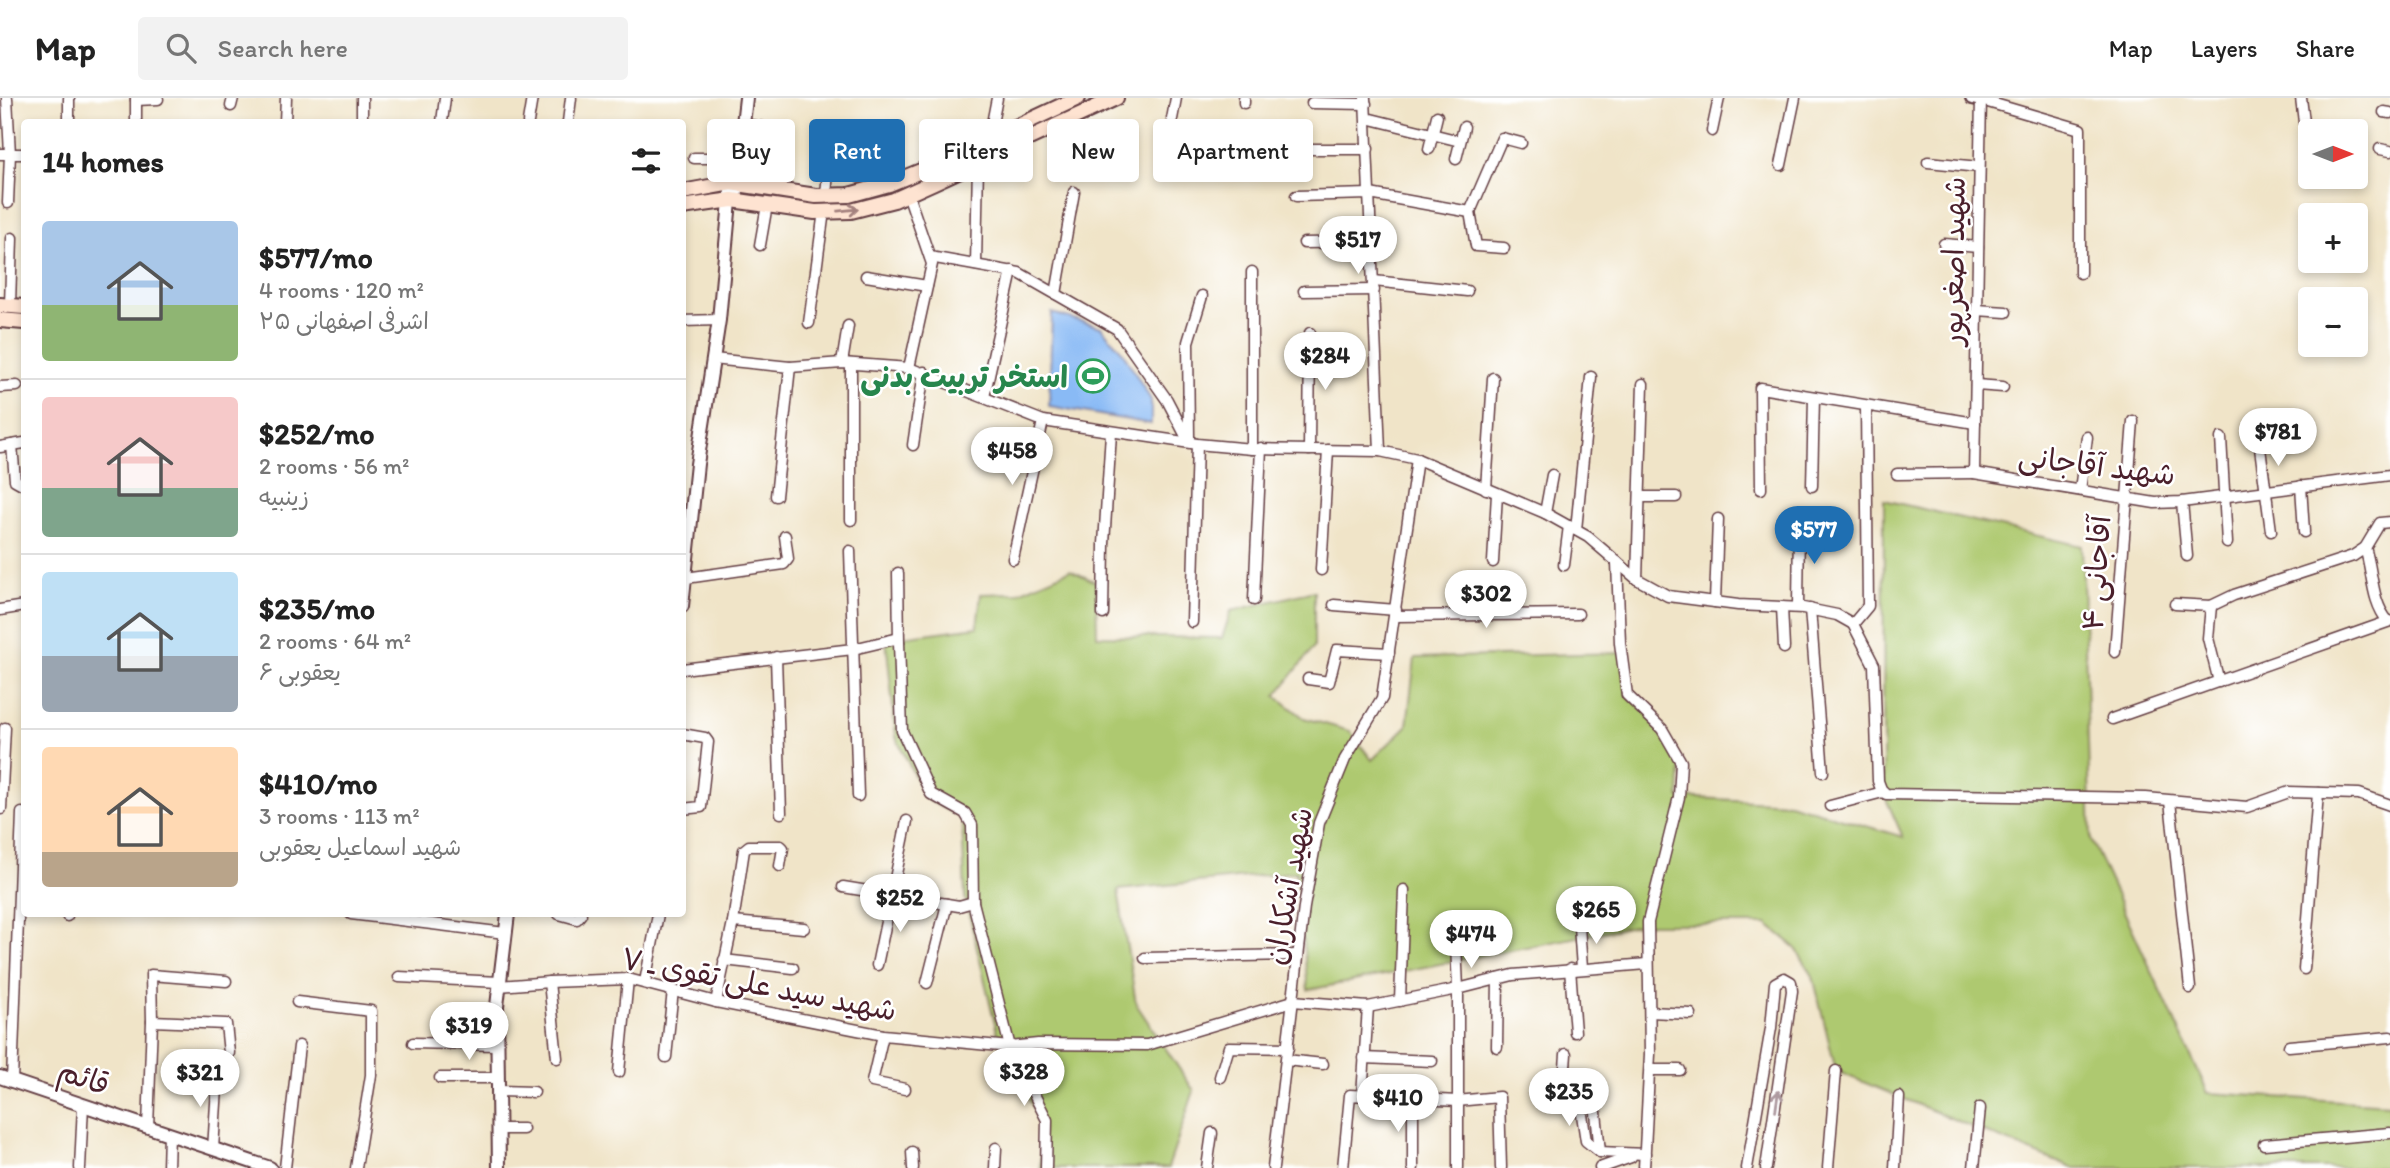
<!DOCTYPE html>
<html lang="en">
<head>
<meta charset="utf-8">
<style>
  :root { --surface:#fff; --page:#f2f2f2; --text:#222; --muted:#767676; --line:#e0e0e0; --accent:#1f6fb2 }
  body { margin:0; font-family:Itim,"Playpen Sans Arabic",sans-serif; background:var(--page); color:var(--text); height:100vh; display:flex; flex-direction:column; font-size:26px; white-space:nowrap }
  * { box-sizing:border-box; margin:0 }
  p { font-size:23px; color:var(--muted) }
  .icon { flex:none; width:38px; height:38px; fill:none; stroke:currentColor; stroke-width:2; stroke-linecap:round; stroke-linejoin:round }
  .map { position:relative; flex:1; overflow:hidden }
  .side { position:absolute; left:21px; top:21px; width:665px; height:798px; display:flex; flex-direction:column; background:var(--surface); border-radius:7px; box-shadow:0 4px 10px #0003 }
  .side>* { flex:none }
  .top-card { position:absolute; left:707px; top:21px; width:665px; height:63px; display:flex; gap:14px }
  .needle { width:46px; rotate:90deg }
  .fabs { position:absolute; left:2298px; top:21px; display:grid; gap:14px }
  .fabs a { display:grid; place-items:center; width:70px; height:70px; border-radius:7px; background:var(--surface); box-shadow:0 4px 10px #0003; font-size:35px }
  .price { position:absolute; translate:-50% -60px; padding:0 16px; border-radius:24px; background:#fff; color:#222; font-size:23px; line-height:46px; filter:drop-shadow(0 2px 4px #0008) }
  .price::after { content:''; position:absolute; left:50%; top:42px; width:21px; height:16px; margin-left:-10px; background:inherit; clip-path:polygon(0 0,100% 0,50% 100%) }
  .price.current { background:var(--accent); color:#fff }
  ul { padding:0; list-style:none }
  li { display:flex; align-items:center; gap:21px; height:175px; padding:0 21px }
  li+li { border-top:2px solid var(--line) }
  li span { display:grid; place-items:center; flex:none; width:196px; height:140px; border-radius:7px; color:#555 }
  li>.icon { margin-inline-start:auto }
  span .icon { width:84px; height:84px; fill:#fffc; stroke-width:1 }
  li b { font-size:30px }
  h2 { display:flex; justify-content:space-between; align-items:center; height:84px; padding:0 21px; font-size:30px }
  .chip { padding:0 24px; border-radius:7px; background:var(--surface); box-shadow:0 4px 10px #0003; font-size:24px; line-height:63px }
  .chip.current { background:var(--accent); color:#fff }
  header { display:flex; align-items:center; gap:42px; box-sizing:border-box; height:98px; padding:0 35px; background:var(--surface); border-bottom:2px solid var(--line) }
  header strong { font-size:33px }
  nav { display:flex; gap:38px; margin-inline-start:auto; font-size:24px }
  .search { width:490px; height:63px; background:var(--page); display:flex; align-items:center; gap:18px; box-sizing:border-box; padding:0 24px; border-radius:7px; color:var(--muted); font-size:26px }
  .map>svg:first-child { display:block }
  .green { fill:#aec96f; stroke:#7c744d; stroke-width:2 }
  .water { fill:#89baf5; stroke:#6a6c90; stroke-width:2 }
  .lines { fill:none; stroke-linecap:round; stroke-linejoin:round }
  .minor-casing { stroke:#633d43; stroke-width:13 }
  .tertiary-casing { stroke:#633d43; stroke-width:16 }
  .secondary-casing { stroke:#633d43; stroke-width:18 }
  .minor { stroke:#fff; stroke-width:10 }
  .tertiary { stroke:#fff; stroke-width:12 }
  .secondary { stroke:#fee3d1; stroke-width:14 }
  .oneway { stroke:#a4817e }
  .oneway2 { stroke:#ae9aa0 }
  .labels { text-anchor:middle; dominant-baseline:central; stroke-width:5; stroke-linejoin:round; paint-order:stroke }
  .street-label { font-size:30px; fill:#4a1f2b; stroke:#fff }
  .leisure-label { font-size:30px; font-weight:bold; fill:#27864d; stroke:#fff; text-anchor:end }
</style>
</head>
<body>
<header>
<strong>Map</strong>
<div class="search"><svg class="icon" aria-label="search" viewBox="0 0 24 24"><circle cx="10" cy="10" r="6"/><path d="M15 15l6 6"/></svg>Search here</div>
<nav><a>Map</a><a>Layers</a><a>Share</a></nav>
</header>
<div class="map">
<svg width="2390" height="1070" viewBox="0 0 2390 1070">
  <rect width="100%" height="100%" fill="#fff"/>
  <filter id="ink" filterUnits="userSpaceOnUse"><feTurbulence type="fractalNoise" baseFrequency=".0143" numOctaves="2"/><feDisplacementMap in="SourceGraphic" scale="14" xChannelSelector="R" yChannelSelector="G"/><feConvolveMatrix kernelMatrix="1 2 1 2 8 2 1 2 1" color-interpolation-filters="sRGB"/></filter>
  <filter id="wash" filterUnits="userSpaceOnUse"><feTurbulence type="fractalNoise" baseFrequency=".00686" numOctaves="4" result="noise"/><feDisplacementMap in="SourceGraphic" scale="28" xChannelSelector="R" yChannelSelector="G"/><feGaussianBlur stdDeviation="1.57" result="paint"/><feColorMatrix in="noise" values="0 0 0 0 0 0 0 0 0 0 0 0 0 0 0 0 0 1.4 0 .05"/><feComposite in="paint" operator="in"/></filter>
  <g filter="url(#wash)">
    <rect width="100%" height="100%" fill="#f0e4c8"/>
    <path class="green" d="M1884 402 2082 448 2091 742 2208 995 2390 1006V1070H2072L1836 973 1813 878 1795 849 1767 826H1643L1308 892 1296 774 1118 792 1136 906 1194 993 1168 1070H1040L1042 1026 1000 947 965 799 962 720 925 700 896 639 886 541 977 529 981 496 1017 495 1070 472 1096 484 1097 538 1222 540 1231 513 1314 493V549L1276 598 1304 620 1350 633 1372 662 1407 628 1415 560 1623 555 1627 597 1658 625 1681 664 1679 699 1789 705 1903 739 1883 694Z"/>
    <path class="water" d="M1052 215 1101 229 1122 253 1151 302V326L1049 308Z"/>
  </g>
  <g filter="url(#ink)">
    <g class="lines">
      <defs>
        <g id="minor">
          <path d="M7 0 10 56 8 105"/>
          <path d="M136 0V24"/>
          <path d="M1365 0 1380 353"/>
          <path d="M1981 0 1974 375 2155 405 2182 404 2390 377"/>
          <path d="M2301 0 2307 48"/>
          <path d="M136 2 158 1"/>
          <path d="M1981 2 2080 31V175"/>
          <path d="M1244 5V0"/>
          <path d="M1312 5 1366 6"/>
          <path d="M231 8 233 0"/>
          <path d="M2384 14 2390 15"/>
          <path d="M1367 20 1460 43"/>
          <path d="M1172 21 1176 0"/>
          <path d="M69 24V0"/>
          <path d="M285 24 286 0"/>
          <path d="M362 24V0"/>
          <path d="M442 24 445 0"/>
          <path d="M528 24 532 0"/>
          <path d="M568 24 571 0"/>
          <path d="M743 26 771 31"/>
          <path d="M1712 33 1719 0"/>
          <path d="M989 41 997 0"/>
          <path d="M1306 51H1368"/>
          <path d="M1429 51 1437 18"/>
          <path d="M2380 51 2390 53"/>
          <path d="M0 56H24"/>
          <path d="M694 60H734"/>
          <path d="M1456 61 1464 29"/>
          <path d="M1928 64 1979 69"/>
          <path d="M1781 67 1795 0"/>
          <path d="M908 96 932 166 909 270"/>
          <path d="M826 97 831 39"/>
          <path d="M1296 98 1370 96 1470 114 1502 40 1521 45"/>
          <path d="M1470 114 1476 148 1504 150"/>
          <path d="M1304 145 1372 144"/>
          <path d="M1944 146 1978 149"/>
          <path d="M760 147 767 107"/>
          <path d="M930 159 1019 175 1117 231 1167 302 1189 344"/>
          <path d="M976 167 978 64"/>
          <path d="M866 178 927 188"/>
          <path d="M1374 183 1467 193"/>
          <path d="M1304 193 1374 192"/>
          <path d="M1056 196 1074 94"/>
          <path d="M10 208 12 140"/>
          <path d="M1977 212 2006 214"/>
          <path d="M682 223 719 222"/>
          <path d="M809 225 824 113"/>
          <path d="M713 261 790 269 842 265 909 270 1043 323 1197 346 1252 351 1380 353 1417 361 1545 415 1588 439 1637 481 1668 498 1738 507 1803 510 1837 517 1853 526"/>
          <path d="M842 265 848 228"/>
          <path d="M851 266V422"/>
          <path d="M1976 287 2003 289"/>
          <path d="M0 289 17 288"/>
          <path d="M984 299 1012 173"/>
          <path d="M1189 340 1188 244 1202 198"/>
          <path d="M2221 340 2227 445"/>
          <path d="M12 347 15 382 24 387"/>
          <path d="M913 347 924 274"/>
          <path d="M0 349 24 345"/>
          <path d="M2260 350 2271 433"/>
          <path d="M1252 351V174"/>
          <path d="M1309 352 1310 235"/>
          <path d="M1897 376 1974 375"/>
          <path d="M1812 388 1814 299"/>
          <path d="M2301 388 2304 434"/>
          <path d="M1486 391 1493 280"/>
          <path d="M1761 391 1760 290 1975 325"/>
          <path d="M2080 392 2087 339"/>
          <path d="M776 398 790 269"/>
          <path d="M1640 399H1676"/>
          <path d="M2182 404 2187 458"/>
          <path d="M1545 415 1552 377"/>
          <path d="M1576 432 1591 279"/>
          <path d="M2365 450C2373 473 2371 504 2388 523"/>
          <path d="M850 453 858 698"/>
          <path d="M1013 461 1043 323"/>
          <path d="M1493 464 1497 396"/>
          <path d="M1617 464 1620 545 1627 597 1662 631 1681 664 1679 699 1648 824 1650 956 1644 1070"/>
          <path d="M1564 467 1569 428"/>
          <path d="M1321 472 1328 352"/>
          <path d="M898 475 899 544"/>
          <path d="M686 480 784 466 788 461 785 438"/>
          <path d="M1637 481 1643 286"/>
          <path d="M1254 502 1261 350"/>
          <path d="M1715 504 1718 421"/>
          <path d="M2175 506 2211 508 2234 497 2353 458 2365 450 2380 425 2390 424"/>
          <path d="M1334 507 1396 512"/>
          <path d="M2211 508 2208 540 2219 584"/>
          <path d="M1782 509 1784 550"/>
          <path d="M1798 509 1799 426"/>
          <path d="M1810 511 1823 674"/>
          <path d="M0 512 24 508"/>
          <path d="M1103 516 1104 446 1111 335"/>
          <path d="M1395 518 1578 516"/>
          <path d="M1192 524 1197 346"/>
          <path d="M1853 526 1874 567 1878 683 1881 691 1886 696 2146 700 2247 709 2289 694 2359 696 2390 707"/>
          <path d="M1853 526 1868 508 1866 309"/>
          <path d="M2115 554 2133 323"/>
          <path d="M776 559 781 715"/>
          <path d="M682 571 853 551 895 541 899 544 902 633 931 696 965 715 972 727 973 804 1010 949 1047 1022 1046 1070"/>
          <path d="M1308 581 1329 584 1337 552 1389 555"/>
          <path d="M2112 621 2390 523"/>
          <path d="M682 636 705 640 708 644 701 709 682 711"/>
          <path d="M2170 703 2190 890"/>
          <path d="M1830 708 1883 694"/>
          <path d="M1 711 5 630"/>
          <path d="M843 789 959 808 973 804"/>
          <path d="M351 816 505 835"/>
          <path d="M559 816 577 821 581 816"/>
          <path d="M67 818V816"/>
          <path d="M733 824 804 830"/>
          <path d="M1579 828 1582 870"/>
          <path d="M1145 860 1298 857"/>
          <path d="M724 862 793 870"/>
          <path d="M877 867 907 723"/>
          <path d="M1570 871 1575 934"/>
          <path d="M2304 871 2318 695"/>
          <path d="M399 879 499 884"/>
          <path d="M549 884 557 960"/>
          <path d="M645 884 658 816"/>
          <path d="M927 885 947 806"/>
          <path d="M499 888 549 884 628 881 716 904 883 937 1010 949 1038 946 1147 947 1293 903 1368 909 1458 891 1513 877 1647 866"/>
          <path d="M1400 903 1404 792"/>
          <path d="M297 904 371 913V977L356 1070"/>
          <path d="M716 904 733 824 744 752 749 748H781L783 750 780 768"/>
          <path d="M1650 914 1691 916"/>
          <path d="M152 923 226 926 229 955"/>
          <path d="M883 937 872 984 905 991"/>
          <path d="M413 945 497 947"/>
          <path d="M2289 948 2390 939"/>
          <path d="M1497 949 1498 881"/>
          <path d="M1566 956 1564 983 1593 985 1600 1054 1645 1056"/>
          <path d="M666 959 673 892"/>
          <path d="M1364 960 1432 963"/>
          <path d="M1286 962 1323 966"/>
          <path d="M1650 972H1680"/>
          <path d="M619 974 628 881"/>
          <path d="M1220 979 1229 949 1288 950"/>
          <path d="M440 980H498"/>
          <path d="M12 983 22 715"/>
          <path d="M1577 984 1586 1043 1600 1054"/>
          <path d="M498 993 534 994"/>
          <path d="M1362 998 1368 909"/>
          <path d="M1413 1002V1070"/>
          <path d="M148 1029 152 923 151 877 226 883"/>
          <path d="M499 1031H523"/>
          <path d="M2264 1046 2390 1035"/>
          <path d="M213 1051 218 975"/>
          <path d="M912 1054 913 1070"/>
          <path d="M80 1070 83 1007"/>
          <path d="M168 1070 169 1036"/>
          <path d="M285 1070 299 948"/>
          <path d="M995 1070 996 1050"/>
          <path d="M1207 1070 1212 1035"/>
          <path d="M1273 1070 1304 809 1319 725 1345 661 1382 600 1417 361"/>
          <path d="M1343 1070 1350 997 1457 1003 1499 999 1501 1070"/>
          <path d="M1458 1070V891L1456 845 1492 829"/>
          <path d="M1600 1070 1631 1059"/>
          <path d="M1747 1070 1771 930 1775 885 1784 880 1791 884 1792 893 1766 1070"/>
          <path d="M1828 1070 1836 973"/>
          <path d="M1895 1070 1899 999"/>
          <path d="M1974 1070 1980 1010"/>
        </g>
        <g id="tertiary">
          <path d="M1972 0 1981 2"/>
          <path d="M737 92 741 87 748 35 743 26"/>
          <path d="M682 508 697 366 719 222 734 60 738 33 743 26 746 0"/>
          <path d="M0 979 270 1070"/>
          <path d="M499 1070 497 908 508 816"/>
        </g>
        <g id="secondary">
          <path d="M682 94 731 85 816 98 849 97 889 86 928 70 1078 0"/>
          <path d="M682 109 732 102 815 114 851 113 894 102 934 84 1116 0"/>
          <path d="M0 207 24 209"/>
          <path d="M0 222 24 224"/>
        </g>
      </defs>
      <use href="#minor" class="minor-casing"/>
      <use href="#tertiary" class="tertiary-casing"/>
      <use href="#secondary" class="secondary-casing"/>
      <use href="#minor" class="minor"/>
      <use href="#tertiary" class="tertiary"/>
      <use href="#secondary" class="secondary"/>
    </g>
    <defs><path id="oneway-shaft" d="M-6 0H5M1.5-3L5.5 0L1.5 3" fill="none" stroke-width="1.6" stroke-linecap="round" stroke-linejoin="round" transform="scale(1.75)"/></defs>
    <use class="oneway" href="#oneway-shaft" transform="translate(848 112) rotate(-6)"/>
    <use class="oneway2" href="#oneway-shaft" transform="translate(1777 1003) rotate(-82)"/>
  </g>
  <defs>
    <symbol id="stadium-ring" viewBox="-11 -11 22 22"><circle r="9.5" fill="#fff" stroke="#2e9e5b" stroke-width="1.5"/><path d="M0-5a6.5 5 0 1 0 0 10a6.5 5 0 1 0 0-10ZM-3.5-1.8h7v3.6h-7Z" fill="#2e9e5b"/></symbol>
  </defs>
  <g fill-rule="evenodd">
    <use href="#stadium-ring" x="1074" y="259" width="38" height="38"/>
  </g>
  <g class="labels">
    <g class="street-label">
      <text transform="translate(1953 163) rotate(-89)">شهید اصغرپور</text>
      <text transform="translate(2097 367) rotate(7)">شهید آقاجانی</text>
      <text transform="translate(2096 475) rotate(-86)">آقاجانی ۴</text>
      <text transform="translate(1288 788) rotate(-80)">شهید آشکاران</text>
      <text transform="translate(759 886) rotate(11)">شهید سید علی تقوی ـ ۷</text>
      <text transform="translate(84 979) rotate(19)">قائم</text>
    </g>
    <g class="leisure-label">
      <text x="1068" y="278">استخر تربیت بدنی</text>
    </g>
  </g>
</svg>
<div class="fabs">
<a><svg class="needle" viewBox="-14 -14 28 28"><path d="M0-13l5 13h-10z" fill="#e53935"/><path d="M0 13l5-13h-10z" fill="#767676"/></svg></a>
<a>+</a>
<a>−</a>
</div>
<b class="price" style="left:1358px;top:178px">$517</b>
<b class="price" style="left:1325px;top:294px">$284</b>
<b class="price" style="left:2278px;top:370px">$781</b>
<b class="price" style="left:1012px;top:389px">$458</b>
<b class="price current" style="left:1814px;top:468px">$577</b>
<b class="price" style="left:1486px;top:532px">$302</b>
<b class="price" style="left:900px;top:836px">$252</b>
<b class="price" style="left:1596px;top:848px">$265</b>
<b class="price" style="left:1471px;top:872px">$474</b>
<b class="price" style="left:469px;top:964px">$319</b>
<b class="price" style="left:1024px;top:1010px">$328</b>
<b class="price" style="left:200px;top:1011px">$321</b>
<b class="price" style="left:1569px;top:1030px">$235</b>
<b class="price" style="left:1398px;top:1036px">$410</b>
<div class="top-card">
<a class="chip">Buy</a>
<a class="chip current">Rent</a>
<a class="chip">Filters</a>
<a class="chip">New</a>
<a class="chip">Apartment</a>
</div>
<section class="side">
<h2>14 homes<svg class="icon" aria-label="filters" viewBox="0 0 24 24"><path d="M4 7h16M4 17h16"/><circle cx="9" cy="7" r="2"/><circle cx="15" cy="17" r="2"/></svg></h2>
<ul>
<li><span style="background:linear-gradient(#a9c7e8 60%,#8fb573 0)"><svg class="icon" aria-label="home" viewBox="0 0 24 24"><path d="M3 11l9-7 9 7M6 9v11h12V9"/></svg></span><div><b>$577/mo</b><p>4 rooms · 120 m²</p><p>اشرفی اصفهانی ۲۵</p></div></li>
<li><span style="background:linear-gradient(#f6c9c9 65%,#7fa58c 0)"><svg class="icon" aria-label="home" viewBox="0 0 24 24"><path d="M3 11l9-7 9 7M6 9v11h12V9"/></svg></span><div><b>$252/mo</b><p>2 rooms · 56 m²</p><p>زینبیه</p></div></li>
<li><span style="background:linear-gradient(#bfe0f5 60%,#9aa5b1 0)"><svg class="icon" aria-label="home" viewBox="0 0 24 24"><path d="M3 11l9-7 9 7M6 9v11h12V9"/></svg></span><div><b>$235/mo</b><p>2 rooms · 64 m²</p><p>یعقوبی ۶</p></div></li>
<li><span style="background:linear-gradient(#ffd9b3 75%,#b9a48a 0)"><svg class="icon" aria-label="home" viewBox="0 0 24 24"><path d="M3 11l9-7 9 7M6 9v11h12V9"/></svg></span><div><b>$410/mo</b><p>3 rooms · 113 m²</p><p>شهید اسماعیل یعقوبی</p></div></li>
</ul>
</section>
</div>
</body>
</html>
